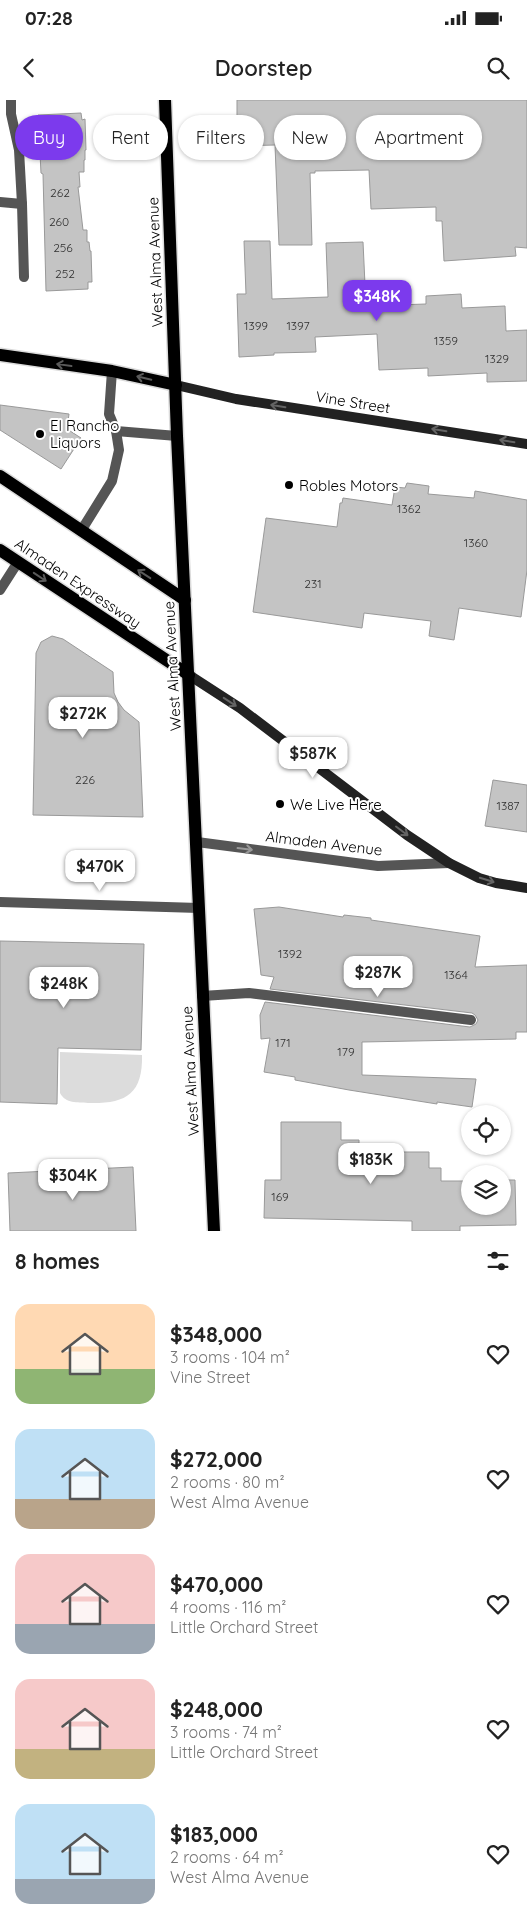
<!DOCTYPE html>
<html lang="en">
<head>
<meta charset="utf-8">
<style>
  :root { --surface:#fff; --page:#f6f6f6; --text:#222; --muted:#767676; --accent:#7c3aed }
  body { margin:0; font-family:Quicksand,sans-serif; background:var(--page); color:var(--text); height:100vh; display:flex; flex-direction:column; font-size:19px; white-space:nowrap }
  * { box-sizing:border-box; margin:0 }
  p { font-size:16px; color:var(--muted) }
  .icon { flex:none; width:28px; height:28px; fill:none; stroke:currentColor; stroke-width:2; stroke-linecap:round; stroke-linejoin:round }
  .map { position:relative; height:1131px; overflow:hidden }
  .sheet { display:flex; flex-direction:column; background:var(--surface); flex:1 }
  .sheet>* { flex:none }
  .guide { position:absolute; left:15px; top:15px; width:498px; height:45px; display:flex; gap:10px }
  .tools { position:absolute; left:461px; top:1005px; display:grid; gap:10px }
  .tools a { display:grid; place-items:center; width:50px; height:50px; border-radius:50%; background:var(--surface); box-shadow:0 1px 4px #0004; font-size:25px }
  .price { position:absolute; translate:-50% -42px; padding:0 11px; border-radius:10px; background:#fff; color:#222; font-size:16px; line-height:32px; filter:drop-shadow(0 1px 2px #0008) }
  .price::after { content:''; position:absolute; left:50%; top:30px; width:15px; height:11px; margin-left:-8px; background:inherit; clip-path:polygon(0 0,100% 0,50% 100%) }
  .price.selected { background:var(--accent); color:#fff }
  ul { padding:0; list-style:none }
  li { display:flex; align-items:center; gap:15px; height:125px; padding:0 15px }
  li span { display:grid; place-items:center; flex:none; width:140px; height:100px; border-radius:15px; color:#555 }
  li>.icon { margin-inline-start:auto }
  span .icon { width:60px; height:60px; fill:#fffc; stroke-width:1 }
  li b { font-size:21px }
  h2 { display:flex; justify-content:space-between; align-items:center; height:60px; padding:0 15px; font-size:21px }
  .tag { padding:0 18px; border-radius:22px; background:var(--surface); box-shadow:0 1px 4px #0004; font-size:18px; line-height:45px }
  .tag.selected { background:var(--accent); color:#fff }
  .status { display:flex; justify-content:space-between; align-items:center; height:35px; padding:0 25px; background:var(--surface); direction:ltr }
  .status svg { height:14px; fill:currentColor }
  header { display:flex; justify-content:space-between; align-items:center; height:65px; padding:0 15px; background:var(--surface); font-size:22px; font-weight:600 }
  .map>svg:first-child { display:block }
  .green { fill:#dcdcdc }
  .building { fill:#c4c4c4; stroke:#999 }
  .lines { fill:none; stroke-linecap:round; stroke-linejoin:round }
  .primary-casing { stroke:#dbdbdb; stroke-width:15 }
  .service { stroke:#555; stroke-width:10 }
  .minor { stroke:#555; stroke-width:10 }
  .tertiary { stroke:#555; stroke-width:10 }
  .secondary { stroke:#222; stroke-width:10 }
  .primary { stroke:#000; stroke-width:12 }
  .oneway { stroke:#595959 }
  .oneway2 { stroke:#646464 }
  .oneway3 { stroke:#999 }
  .poi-dot { fill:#000; stroke:#fff; stroke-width:2 }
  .labels { text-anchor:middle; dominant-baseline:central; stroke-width:4; stroke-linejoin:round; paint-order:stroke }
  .number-label { font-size:12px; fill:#313131 }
  .street-label { font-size:15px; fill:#000; stroke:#fff }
  .poi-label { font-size:15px; fill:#000; stroke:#fff; text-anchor:start }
</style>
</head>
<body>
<div class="status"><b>07:28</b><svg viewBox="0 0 49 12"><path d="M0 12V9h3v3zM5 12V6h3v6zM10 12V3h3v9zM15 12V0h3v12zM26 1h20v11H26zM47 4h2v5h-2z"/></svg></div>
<header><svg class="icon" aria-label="back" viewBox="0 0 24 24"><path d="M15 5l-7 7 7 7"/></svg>Doorstep<svg class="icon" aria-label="search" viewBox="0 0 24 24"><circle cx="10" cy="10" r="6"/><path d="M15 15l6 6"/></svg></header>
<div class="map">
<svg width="527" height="1131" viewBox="0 0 527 1131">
  <rect width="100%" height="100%" fill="#fff"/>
  <path class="green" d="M60 952 142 955C143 995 125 1004 88 1003 77 1002 66 1004 60 993Z"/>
  <g class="building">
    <path d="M237 0H527V148L515 147 516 156 444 161 442 121H436V107L371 109 369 70 315 71V73H310L312 145H279L275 45 237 46Z"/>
    <path d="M81 13 82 20 85 19 86 50H85V60H84V72H79L80 87H78L83 130H87V142H89L90 151H91L92 182H88V189L46 191 43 74 41 73 38 15Z"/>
    <path d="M244 141H270L272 199 328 197 326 143 363 142 366 206 426 204V196L461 194 462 208 505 206 506 231 527 230V281L487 282V273L428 276V268L379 270 377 234 315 237 316 252 274 253V255L239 257 237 194H246Z"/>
    <path d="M0 305 69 314 67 329 81 338 61 369 0 330Z"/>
    <path d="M407 383 429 386 428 394 474 398 475 391 527 400V470L521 517 459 508 454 540 429 536 431 521 364 513 362 528 253 512 266 418 337 427 340 403H342L343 398 392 405 395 387 405 388Z"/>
    <path d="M52 536 63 539 113 572 114 593 118 602 124 610 139 622 143 717 33 715 36 553 41 542Z"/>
    <path d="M493 680 527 685V732L485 726Z"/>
    <path d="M279 807 343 817 344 815 371 818V820L480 836 475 867 527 865V932H516V939L362 942V975L476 979 472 1007 437 1002V1004L349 990 295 980V977L264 972 270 938 261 939 260 915 265 902 470 927 476 924 478 920 475 915 472 913 270 889 274 877 261 875 254 809Z"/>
    <path d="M0 841 144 844 141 950 58 948 57 1004 0 1002Z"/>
    <path d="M281 1022H341V1040H359V1052H429V1068H441V1081H470V1106H502V1080H515L516 1125 460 1126V1131H412V1121L264 1118 265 1080H281Z"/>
    <path d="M133 1067 136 1131H10L8 1073Z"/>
  </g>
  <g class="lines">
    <defs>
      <g id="primary">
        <path d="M165 0 177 336 214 1131"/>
        <path d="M0 255 112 271 176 285"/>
        <path d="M0 376 185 500"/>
        <path d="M0 450 189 575"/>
      </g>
    </defs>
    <use href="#primary" class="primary-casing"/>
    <g class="service">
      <path d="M22 104 24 177"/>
      <path d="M116 331 177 336"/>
      <path d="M81 431 112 381 119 350 116 331 109 314 112 271"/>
      <path d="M0 490 18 462"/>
      <path d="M202 896 249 893 471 920"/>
    </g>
    <g class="minor">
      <path d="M0 102 22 104 19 50 11 14V0"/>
      <path d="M0 802 199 808"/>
    </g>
    <path class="tertiary" d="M197 742 378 766 449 763"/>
    <g class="secondary">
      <path d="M176 285 236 299 527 344"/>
      <path d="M189 575 240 608 407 735 449 763 479 778 496 783 527 788"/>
    </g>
    <use href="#primary" class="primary"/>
  </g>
  <defs><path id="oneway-shaft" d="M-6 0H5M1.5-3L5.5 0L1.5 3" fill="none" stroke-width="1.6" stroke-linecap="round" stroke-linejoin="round" transform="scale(1.25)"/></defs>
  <g class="oneway">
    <use href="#oneway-shaft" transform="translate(64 265) rotate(-172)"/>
    <use href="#oneway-shaft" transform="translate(144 278) rotate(-167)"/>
    <use href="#oneway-shaft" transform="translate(144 474) rotate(-147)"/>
    <use href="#oneway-shaft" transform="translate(40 477) rotate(34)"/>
  </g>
  <g class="oneway2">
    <use href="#oneway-shaft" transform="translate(278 306) rotate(-171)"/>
    <use href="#oneway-shaft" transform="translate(439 330) rotate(-171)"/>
    <use href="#oneway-shaft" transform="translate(507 341) rotate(-171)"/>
    <use href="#oneway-shaft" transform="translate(230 602) rotate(33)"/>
    <use href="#oneway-shaft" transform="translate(402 731) rotate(37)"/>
    <use href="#oneway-shaft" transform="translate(487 780) rotate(17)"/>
  </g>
  <use class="oneway3" href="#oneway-shaft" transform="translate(245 749) rotate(7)"/>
  <g class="poi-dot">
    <circle cx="40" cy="334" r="5"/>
    <circle cx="289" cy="385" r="5"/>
    <circle cx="280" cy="704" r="5"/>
  </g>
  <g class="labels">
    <g class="number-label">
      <text x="60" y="92">262</text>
      <text x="59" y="121">260</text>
      <text x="63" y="147">256</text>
      <text x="65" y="173">252</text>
      <text x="256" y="225">1399</text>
      <text x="298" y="225">1397</text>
      <text x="446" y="240">1359</text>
      <text x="497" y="258">1329</text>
      <text x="409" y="408">1362</text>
      <text x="476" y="442">1360</text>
      <text x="313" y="483">231</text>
      <text x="85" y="679">226</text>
      <text x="508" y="705">1387</text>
      <text x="290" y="853">1392</text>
      <text x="456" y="874">1364</text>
      <text x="283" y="942">171</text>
      <text x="346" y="951">179</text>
      <text x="280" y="1096">169</text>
    </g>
    <g class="street-label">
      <text transform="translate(155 162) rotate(-92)">West Alma Avenue</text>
      <text transform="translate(353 302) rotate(9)">Vine Street</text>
      <text transform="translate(78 483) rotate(34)">Almaden Expressway</text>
      <text transform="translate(172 566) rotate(-93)">West Alma Avenue</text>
      <text transform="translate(324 743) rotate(7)">Almaden Avenue</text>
      <text transform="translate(190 971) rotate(-93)">West Alma Avenue</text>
    </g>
    <g class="poi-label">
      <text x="50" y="325">El Rancho<tspan x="50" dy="17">Liquors</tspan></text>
      <text x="299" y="385">Robles Motors</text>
      <text x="290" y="704">We Live Here</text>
    </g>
  </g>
</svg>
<div class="tools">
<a><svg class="icon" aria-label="locate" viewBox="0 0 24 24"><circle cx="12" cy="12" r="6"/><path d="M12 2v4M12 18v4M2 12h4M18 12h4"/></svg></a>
<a><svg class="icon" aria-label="layers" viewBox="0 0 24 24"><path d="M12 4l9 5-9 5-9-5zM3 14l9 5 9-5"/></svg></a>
</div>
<b class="price selected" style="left:377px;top:222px">$348K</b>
<b class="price" style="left:83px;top:639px">$272K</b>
<b class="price" style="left:313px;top:679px">$587K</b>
<b class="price" style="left:100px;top:792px">$470K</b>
<b class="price" style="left:378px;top:898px">$287K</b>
<b class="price" style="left:64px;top:909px">$248K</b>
<b class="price" style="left:371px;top:1085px">$183K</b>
<b class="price" style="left:73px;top:1101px">$304K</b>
<div class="guide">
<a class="tag selected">Buy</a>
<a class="tag">Rent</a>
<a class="tag">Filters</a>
<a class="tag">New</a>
<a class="tag">Apartment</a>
</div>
</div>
<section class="sheet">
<h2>8 homes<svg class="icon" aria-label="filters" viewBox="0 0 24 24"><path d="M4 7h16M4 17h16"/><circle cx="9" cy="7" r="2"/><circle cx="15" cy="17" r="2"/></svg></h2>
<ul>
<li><span style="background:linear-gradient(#ffd9b3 65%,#8fb573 0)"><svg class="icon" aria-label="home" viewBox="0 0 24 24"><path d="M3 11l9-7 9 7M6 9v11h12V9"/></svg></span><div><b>$348,000</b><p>3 rooms · 104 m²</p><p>Vine Street</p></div><svg class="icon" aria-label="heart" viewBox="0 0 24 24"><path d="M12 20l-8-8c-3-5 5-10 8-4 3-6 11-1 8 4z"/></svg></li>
<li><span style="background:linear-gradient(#bfe0f5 70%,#b9a48a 0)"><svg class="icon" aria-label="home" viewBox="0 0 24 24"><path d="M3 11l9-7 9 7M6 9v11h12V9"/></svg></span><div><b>$272,000</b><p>2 rooms · 80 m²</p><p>West Alma Avenue</p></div><svg class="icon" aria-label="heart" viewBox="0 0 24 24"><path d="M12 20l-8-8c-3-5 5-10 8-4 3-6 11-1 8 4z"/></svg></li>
<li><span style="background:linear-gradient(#f6c9c9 70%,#9aa5b1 0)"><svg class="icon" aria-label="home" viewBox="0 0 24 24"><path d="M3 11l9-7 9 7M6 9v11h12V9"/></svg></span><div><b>$470,000</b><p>4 rooms · 116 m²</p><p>Little Orchard Street</p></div><svg class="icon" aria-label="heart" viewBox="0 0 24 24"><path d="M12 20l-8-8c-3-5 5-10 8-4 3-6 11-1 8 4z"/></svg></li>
<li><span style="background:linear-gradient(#f6c9c9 70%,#c2b280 0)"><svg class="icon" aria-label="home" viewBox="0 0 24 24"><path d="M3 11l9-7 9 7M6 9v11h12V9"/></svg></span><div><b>$248,000</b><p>3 rooms · 74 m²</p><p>Little Orchard Street</p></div><svg class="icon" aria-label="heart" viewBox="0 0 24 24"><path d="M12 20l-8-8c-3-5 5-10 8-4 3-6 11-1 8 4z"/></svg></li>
<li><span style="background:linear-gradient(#bfe0f5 75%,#9aa5b1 0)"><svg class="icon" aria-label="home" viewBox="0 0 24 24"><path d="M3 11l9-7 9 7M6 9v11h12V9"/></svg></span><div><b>$183,000</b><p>2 rooms · 64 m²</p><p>West Alma Avenue</p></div><svg class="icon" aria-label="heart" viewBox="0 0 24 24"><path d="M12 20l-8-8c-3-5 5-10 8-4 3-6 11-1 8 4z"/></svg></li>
</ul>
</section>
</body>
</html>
